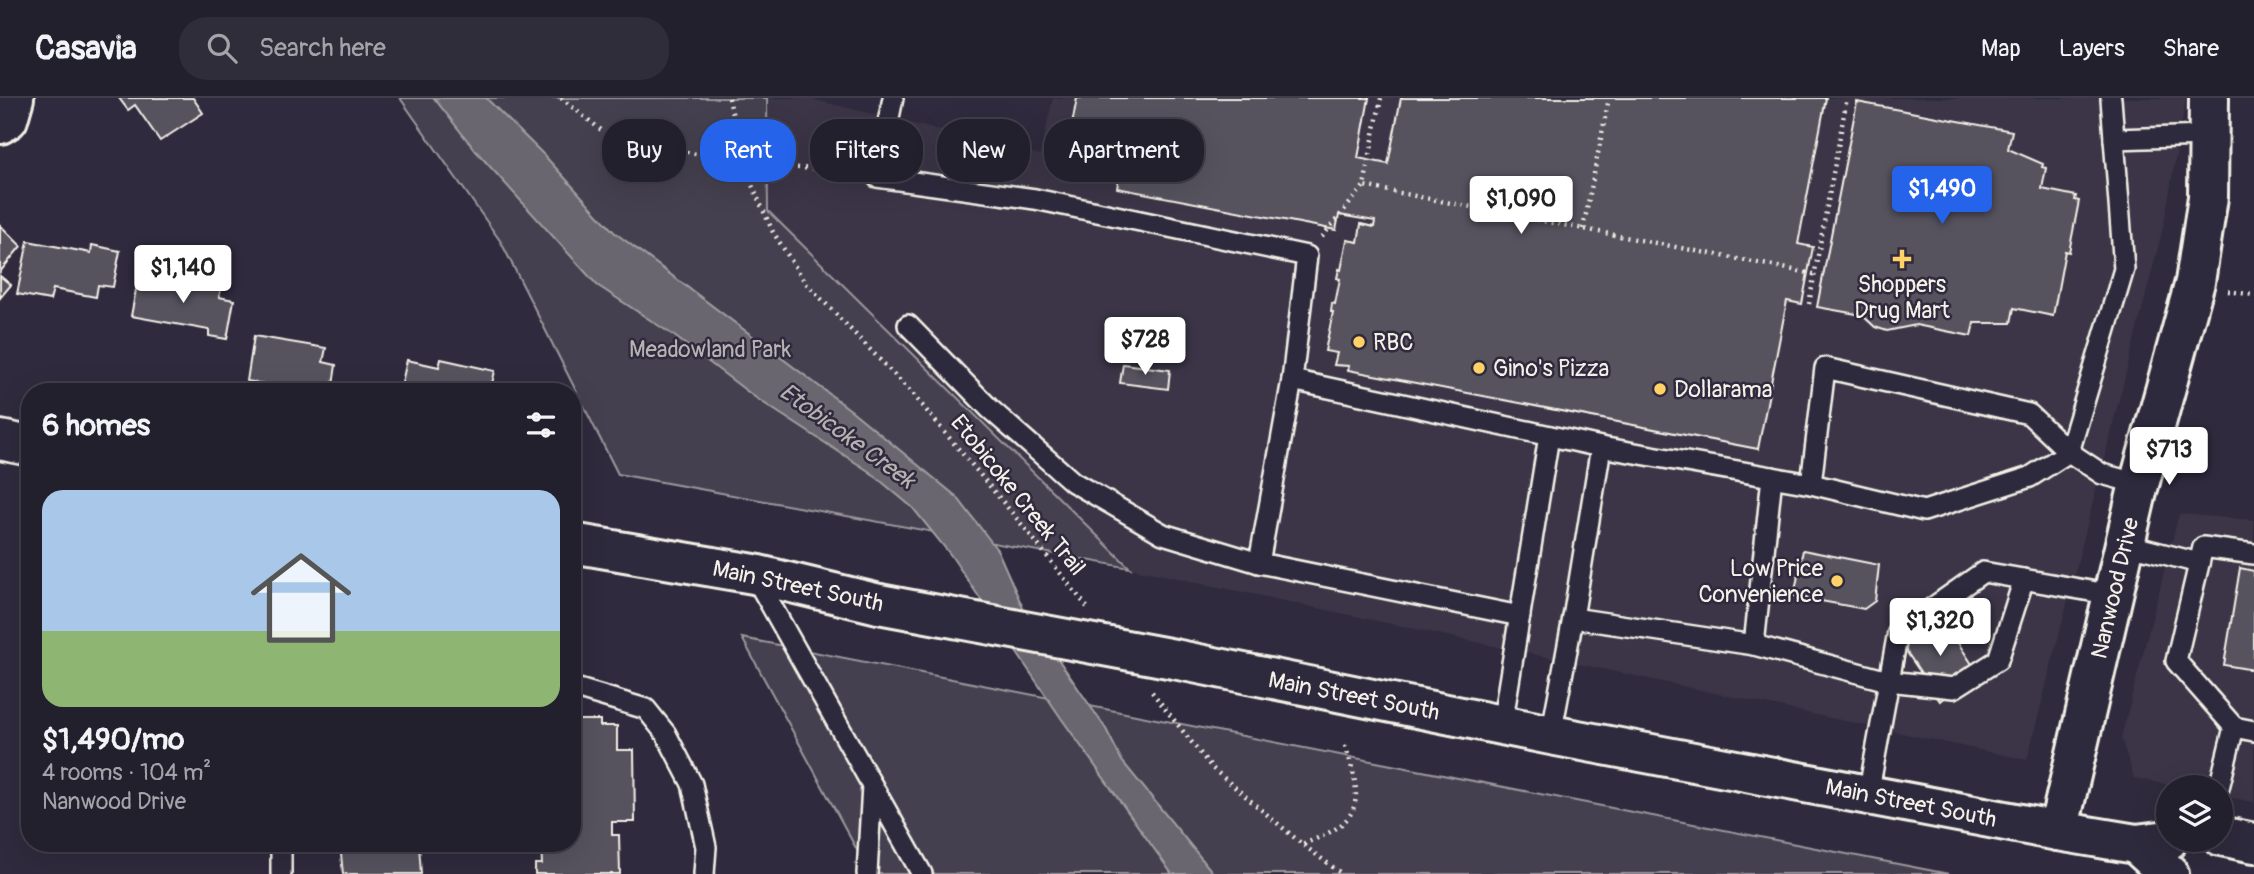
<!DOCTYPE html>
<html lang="en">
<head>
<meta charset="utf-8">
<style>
  :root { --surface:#23202e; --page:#2f2d3a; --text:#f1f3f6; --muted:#a3a3aa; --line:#403e4a; --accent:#2563eb }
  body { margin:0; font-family:Pangolin,sans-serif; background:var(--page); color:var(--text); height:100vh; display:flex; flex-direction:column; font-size:26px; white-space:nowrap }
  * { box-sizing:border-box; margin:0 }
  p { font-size:23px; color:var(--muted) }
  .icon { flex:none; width:38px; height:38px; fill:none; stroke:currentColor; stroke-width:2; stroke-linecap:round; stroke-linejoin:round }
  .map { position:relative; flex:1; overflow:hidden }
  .panel { position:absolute; left:21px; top:285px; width:560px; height:469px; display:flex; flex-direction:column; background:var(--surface); border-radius:28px; box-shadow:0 7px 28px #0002,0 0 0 2px var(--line) }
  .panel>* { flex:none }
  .hud { position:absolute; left:602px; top:21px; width:665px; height:63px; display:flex; gap:14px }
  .fabs { position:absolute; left:2156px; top:677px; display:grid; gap:14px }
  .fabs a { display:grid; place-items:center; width:77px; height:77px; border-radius:50%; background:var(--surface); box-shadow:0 7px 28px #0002,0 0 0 2px var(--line); font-size:35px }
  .price { position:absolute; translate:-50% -60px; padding:0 16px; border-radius:7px; background:#fff; color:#222; font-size:23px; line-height:46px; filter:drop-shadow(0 2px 4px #0008) }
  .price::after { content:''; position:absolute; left:50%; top:42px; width:21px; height:16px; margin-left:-10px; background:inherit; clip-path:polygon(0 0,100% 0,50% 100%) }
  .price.selected { background:var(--accent); color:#fff }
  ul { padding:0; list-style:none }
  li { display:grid; align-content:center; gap:14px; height:371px; padding:0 21px }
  li span { display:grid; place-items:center; height:217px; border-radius:21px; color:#555 }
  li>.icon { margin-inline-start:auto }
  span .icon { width:126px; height:126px; fill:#fffc; stroke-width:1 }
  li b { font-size:30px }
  h2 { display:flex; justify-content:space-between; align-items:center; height:84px; padding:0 21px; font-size:30px }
  .chip { padding:0 24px; border-radius:28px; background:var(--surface); box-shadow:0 7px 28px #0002,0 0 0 2px var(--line); font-size:24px; line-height:63px }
  .chip.selected { background:var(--accent); color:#fff }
  header { display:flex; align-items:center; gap:42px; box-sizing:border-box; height:98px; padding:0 35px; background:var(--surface); border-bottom:2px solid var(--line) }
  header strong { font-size:33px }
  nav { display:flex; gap:38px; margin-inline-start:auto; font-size:24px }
  .search { width:490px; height:63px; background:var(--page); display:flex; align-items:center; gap:18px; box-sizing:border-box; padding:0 24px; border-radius:28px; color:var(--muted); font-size:26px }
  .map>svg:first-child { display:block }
  .built { fill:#3b3647 }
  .green { fill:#454050; stroke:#9c989c; stroke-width:2 }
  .water { fill:#6a6670; stroke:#a19ea0; stroke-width:2 }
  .building { fill:#56525f; stroke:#f4f1e8; stroke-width:2 }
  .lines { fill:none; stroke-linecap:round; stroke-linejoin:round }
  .service-casing { stroke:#f4f1e8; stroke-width:24 }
  .minor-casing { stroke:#f4f1e8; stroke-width:44 }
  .primary-casing { stroke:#f4f1e8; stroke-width:44 }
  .path { stroke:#f4f1e8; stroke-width:4.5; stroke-dasharray:2 5; stroke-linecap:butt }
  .service { stroke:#2f2a3d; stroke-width:19 }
  .minor { stroke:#2f2a3d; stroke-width:38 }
  .primary { stroke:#2f2a3d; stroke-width:38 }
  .primary-bridge-casing { stroke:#f4f1e8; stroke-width:44; stroke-linecap:butt }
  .primary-bridge { stroke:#2f2a3d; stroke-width:38 }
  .poi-dot { fill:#ffd166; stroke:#2f2a3d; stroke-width:2.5 }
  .labels { text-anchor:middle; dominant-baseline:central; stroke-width:5; stroke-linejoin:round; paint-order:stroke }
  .poi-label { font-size:23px; fill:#f4f1e8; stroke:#2f2a3d; text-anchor:start }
  .park-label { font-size:23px; fill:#b7b3b3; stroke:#2f2a3d }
  .street-label { font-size:23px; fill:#f4f1e8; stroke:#2f2a3d }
  .water-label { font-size:24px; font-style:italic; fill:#b6b2b2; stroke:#2f2a3d }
</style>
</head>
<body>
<header>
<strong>Casavia</strong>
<div class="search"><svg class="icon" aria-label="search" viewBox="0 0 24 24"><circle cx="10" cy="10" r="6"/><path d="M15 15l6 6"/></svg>Search here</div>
<nav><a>Map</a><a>Layers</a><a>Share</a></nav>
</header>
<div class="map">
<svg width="2254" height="776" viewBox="0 0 2254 776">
  <rect width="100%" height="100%" fill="#2f2a3d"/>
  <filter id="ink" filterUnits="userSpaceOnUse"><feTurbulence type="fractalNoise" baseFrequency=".0143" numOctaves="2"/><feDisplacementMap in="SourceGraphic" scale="14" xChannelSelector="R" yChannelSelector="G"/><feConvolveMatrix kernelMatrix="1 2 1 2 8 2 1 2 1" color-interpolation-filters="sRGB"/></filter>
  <g filter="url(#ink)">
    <g class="built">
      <path d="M767 0H807L1040 57 1053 0H2186L2164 126 2027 662 1130 470 768 113Z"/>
      <path d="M2179 416 2254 422V704L2221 698V690L2181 689 2134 680 2121 640Z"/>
    </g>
    <g class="green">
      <path d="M400 0H767L768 113 1130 470 618 376 501 144Z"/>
      <path d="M742 540 1949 776H870Z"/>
    </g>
    <path class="water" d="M434 0H486L544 57 614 134 852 313 957 399 998 453 1023 510 1106 631 1122 663 1214 776H1172L1061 620 950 456 913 410 870 374 756 300 673 237 597 187 475 52Z"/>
    <g class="building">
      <path d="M119 0H193L203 15 160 43 135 7 128 12Z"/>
      <path d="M1077 0H1369L1358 60 1388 66 1401 0H1826L1798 146 1813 149 1802 206 1787 203 1758 351 1348 272 1349 268 1334 267 1337 255 1325 253 1333 214H1331L1332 205 1335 206 1340 181 1337 180 1339 171 1341 172 1347 142 1358 144 1361 126 1374 129 1375 123 1339 117 1336 132 1117 90 1120 74 1065 64Z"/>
      <path d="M1857 4 2012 33 2008 51 2043 66 2042 69 2046 70 2042 91 2076 98 2075 102 2079 103 2069 154 2065 153 2053 218 2014 210 2011 225H1974L1971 238 1916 227 1887 233 1875 229 1862 217 1817 209Z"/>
      <path d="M0 127 21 148 0 174Z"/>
      <path d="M28 143 91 155 92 147 120 153 113 189 98 187 96 199 53 191 50 202 17 196Z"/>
      <path d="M139 176 221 191 219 199 234 202 227 241 209 238V232L131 218Z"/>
      <path d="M0 178 11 187 0 200Z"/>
      <path d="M254 238 326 250 323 264 336 267 332 294 317 291 316 294H312L247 283Z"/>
      <path d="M441 261 495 273 490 294H400L407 262 439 269Z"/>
      <path d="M1123 266 1170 272 1168 291 1120 285Z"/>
      <path d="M1803 452 1879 467 1875 503 1864 511 1794 498Z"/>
      <path d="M2240 470 2254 473V572L2224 567Z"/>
      <path d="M1940 517 1979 577 1940 603 1900 544Z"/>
      <path d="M572 622H600V628H617V652H634L635 724H612V737H619L620 776H535V766H542L541 746H572Z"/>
      <path d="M340 746H426L419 747 421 776H343Z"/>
    </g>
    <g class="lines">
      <defs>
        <g id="service">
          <path d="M893 0 877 79 1035 101 1307 158 1292 282 1601 349 1811 386 1924 413 2030 379 2069 354 2102 376 2139 386"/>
          <path d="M2114 41 2207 38"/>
          <path d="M908 227 990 311 1073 384 1163 436 1259 465 1292 282"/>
          <path d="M1811 386 1825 270 2029 316 2069 354 2124 171 2111 1"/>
          <path d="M2125 446 2199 465"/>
          <path d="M2254 456 2203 449 2176 563 2234 629 2254 633"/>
          <path d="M1259 465 1520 518"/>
          <path d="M754 477 922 776"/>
          <path d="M1573 520 1754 547 1772 379"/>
          <path d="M1754 547 1888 583 1954 590 1998 562 2024 481"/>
          <path d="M572 589 646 611 666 636 692 686 706 749 704 776"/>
          <path d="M1502 627 1549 338"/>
          <path d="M1551 637 1573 520 1601 349"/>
          <path d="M2219 690 2234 629"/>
          <path d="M1868 697 1898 534 1983 474 2113 497"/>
          <path d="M281 776V746"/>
          <path d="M867 776 872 687"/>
        </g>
        <g id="minor">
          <path d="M0 26 8 21 14 0"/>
          <path d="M2058 733 2137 394 2195 184 2208 99 2209 0"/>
        </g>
        <g id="primary">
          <path d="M0 342 30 348"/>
          <path d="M572 445 754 476 879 506"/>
          <path d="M1174 561 1551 637 2058 733 2136 746 2168 742"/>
          <path d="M2221 738 2254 745"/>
          <path d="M2136 746 2169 776"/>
        </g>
      </defs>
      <use href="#service" class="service-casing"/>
      <use href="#minor" class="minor-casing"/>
      <use href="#primary" class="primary-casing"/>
      <g class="path">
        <path d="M561 0 605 35 743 67 839 72 855 55"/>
        <path d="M729 0 743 67 773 134 805 184 911 294 1028 434 1087 509"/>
        <path d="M1381 0 1364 88 1814 176"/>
        <path d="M1583 131 1609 0"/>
        <path d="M1322 139 1364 88"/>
        <path d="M2228 193 2254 197"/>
        <path d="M1809 206 1847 0"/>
        <path d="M1152 594 1212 670 1302 746 1342 776"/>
        <path d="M1303 746C1363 724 1364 704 1345 647"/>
      </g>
      <use href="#service" class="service"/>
      <use href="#minor" class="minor"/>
      <use href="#primary" class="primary"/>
      <defs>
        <path id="primary-bridge" d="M879 506 1174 561"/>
      </defs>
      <use href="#primary-bridge" class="primary-bridge-casing"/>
      <use href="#primary-bridge" class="primary-bridge"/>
    </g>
  </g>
  <g class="poi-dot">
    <path d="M1898.5 150.5h7v7h7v7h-7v7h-7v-7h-7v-7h7z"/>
    <circle cx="1359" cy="244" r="7"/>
    <circle cx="1479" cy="270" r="7"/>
    <circle cx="1660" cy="291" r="7"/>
    <circle cx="1837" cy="483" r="7"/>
  </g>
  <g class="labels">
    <g class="poi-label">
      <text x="1902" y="186" text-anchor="middle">Shoppers<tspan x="1902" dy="26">Drug Mart</tspan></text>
      <text x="1373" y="244">RBC</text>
      <text x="1493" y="270">Gino's Pizza</text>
      <text x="1674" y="291">Dollarama</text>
      <text x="1823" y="470" text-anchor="end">Low Price<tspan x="1823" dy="26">Convenience</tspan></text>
    </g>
    <g class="park-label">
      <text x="710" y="251">Meadowland Park</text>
    </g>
    <g class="street-label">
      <text transform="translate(1018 397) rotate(51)">Etobicoke Creek Trail</text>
      <text transform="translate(798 488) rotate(12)">Main Street South</text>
      <text transform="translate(2115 490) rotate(-77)">Nanwood Drive</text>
      <text transform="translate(1354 598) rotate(11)">Main Street South</text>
      <text transform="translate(1911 705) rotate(11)">Main Street South</text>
    </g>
    <g class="water-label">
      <text transform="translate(847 338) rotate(36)">Etobicoke Creek</text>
    </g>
  </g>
</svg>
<div class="fabs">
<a><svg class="icon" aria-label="layers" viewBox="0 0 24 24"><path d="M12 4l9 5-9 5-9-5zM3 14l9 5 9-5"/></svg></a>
</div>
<b class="price selected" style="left:1942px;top:128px">$1,490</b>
<b class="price" style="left:1521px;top:138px">$1,090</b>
<b class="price" style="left:183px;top:207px">$1,140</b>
<b class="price" style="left:1145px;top:279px">$728</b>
<b class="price" style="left:2169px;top:389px">$713</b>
<b class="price" style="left:1940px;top:560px">$1,320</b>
<div class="hud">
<a class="chip">Buy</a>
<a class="chip selected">Rent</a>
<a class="chip">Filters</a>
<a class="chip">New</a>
<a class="chip">Apartment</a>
</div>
<section class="panel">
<h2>6 homes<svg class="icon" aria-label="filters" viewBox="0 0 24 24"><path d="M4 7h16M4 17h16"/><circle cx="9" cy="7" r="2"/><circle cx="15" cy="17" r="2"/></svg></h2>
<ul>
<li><span style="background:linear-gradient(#a9c7e8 65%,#8fb573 0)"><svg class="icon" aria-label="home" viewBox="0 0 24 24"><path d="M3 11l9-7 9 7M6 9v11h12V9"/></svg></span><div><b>$1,490/mo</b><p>4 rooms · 104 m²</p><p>Nanwood Drive</p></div></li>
</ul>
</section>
</div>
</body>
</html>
